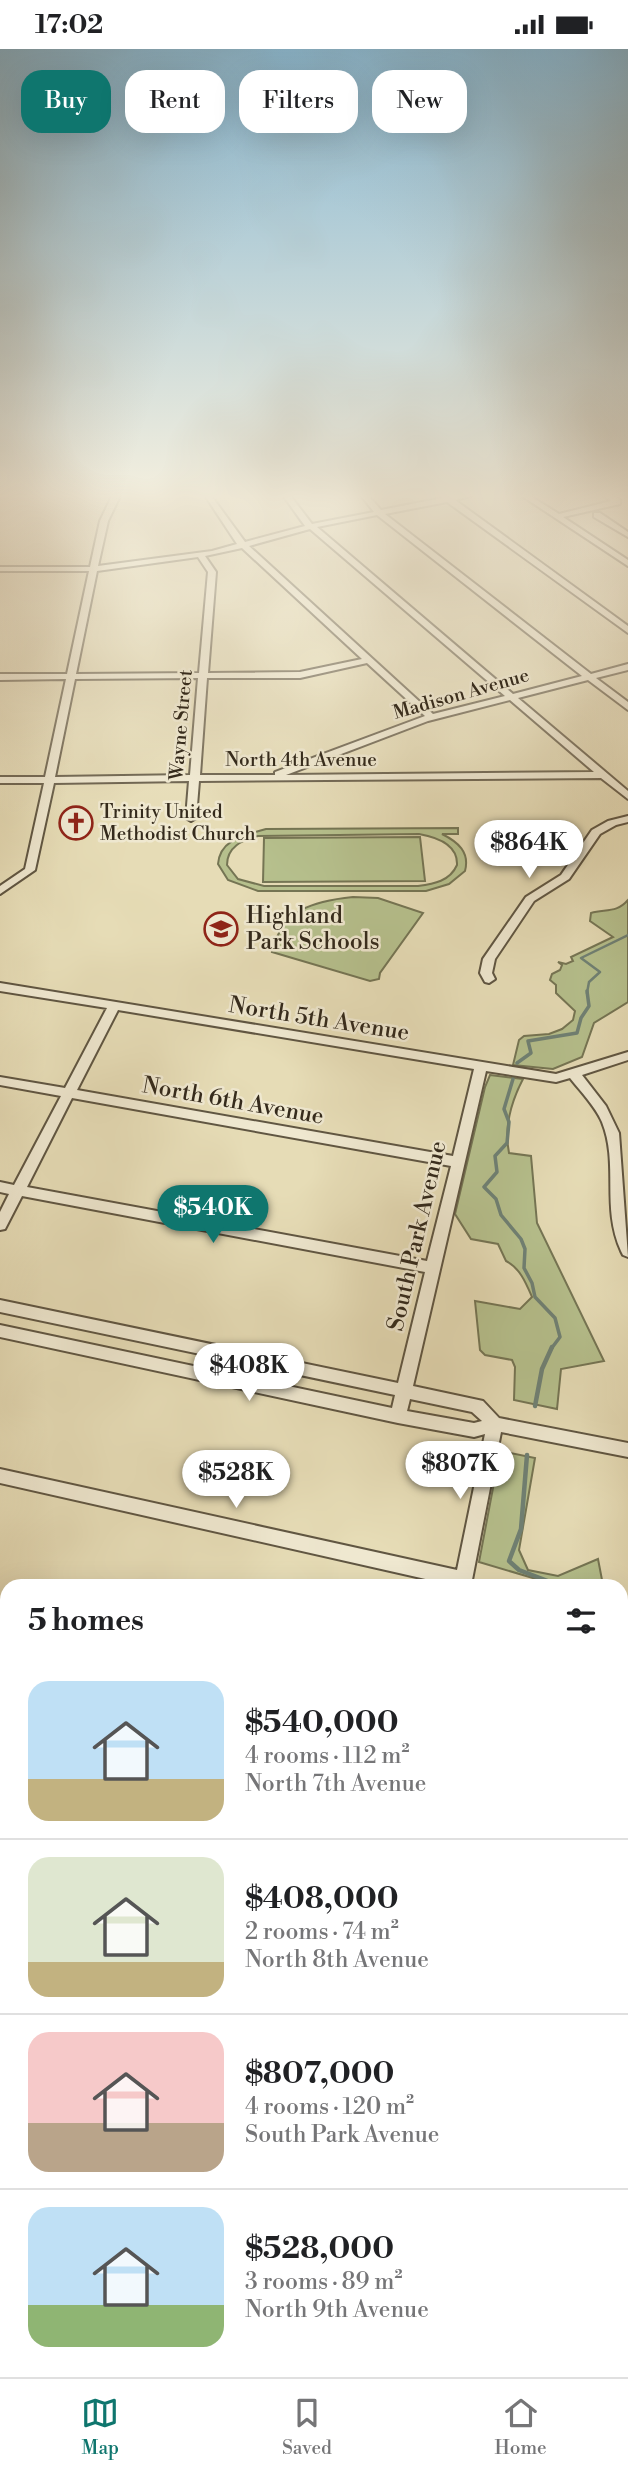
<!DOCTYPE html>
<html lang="en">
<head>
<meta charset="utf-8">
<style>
  :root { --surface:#fff; --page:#f6f6f6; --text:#202124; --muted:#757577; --line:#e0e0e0; --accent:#0f766e }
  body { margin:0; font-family:"Libre Bodoni",serif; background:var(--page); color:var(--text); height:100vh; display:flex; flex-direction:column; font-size:26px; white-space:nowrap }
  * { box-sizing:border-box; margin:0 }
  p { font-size:23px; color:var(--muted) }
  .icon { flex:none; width:38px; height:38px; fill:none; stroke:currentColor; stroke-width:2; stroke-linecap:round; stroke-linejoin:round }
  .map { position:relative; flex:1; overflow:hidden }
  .details { position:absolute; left:0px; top:1530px; width:628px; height:800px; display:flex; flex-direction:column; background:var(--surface); border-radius:21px 21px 0 0; box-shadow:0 7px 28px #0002 }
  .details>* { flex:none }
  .hud { position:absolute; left:21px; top:21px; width:586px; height:63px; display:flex; gap:14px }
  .price { position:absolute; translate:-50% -60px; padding:0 16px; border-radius:24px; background:#fff; color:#222; font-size:23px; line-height:46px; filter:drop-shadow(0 2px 4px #0008) }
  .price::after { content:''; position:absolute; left:50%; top:42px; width:21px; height:16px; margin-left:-10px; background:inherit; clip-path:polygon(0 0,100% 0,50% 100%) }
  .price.selected { background:var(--accent); color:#fff }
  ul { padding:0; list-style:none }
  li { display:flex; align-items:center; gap:21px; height:175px; padding:0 28px }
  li+li { border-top:2px solid var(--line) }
  li span { display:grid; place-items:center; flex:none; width:196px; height:140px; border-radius:21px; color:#555 }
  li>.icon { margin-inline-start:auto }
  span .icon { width:84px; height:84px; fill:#fffc; stroke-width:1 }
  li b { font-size:30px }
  h2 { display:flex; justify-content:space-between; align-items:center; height:84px; padding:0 28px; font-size:30px }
  .chip { padding:0 24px; border-radius:21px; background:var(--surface); box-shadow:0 7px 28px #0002; font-size:24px; line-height:63px }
  .chip.selected { background:var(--accent); color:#fff }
  .status { display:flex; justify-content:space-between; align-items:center; height:49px; padding:0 35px; background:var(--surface); direction:ltr }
  .status svg { height:19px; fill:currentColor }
  .dock { display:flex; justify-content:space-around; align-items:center; height:98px; border-top:2px solid var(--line); background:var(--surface); font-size:19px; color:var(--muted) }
  .dock a { display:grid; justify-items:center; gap:4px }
  .dock .selected { color:var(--accent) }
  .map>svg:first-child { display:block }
  .green { fill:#b6c08d; stroke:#757554; stroke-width:2; fill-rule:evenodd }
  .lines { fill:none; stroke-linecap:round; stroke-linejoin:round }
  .stream-far3 { stroke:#6f8175; stroke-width:2.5 }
  .stream-far2 { stroke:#6f8175; stroke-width:3.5 }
  .stream-far1 { stroke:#6f8175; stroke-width:4.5 }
  .stream { stroke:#6f8175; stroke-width:5 }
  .minor-casing { stroke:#605642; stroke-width:4 }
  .minor { fill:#efe8d0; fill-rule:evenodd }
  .labels { text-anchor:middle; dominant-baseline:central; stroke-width:5; stroke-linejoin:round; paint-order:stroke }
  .far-street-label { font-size:19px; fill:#342a1c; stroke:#efe8d0 }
  .far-poi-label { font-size:19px; fill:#342a1c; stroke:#efe8d0; text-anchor:start }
  .poi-label { font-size:23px; fill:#342a1c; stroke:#efe8d0; text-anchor:start }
  .street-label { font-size:23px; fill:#342a1c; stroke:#efe8d0 }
</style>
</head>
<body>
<div class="status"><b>17:02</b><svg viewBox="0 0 49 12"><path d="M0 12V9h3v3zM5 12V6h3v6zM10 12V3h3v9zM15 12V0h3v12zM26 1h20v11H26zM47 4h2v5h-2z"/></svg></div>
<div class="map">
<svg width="628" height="2328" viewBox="0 0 628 2328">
  <rect width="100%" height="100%" fill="#e6dcb6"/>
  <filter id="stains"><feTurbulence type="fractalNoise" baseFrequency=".00286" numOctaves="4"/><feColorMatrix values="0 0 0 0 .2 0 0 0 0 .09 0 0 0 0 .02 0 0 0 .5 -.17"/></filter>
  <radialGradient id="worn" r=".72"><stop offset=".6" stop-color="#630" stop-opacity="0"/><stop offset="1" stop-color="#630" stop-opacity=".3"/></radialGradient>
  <g class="green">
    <path d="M458 779V785H442C458 793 470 803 465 822L449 835 426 842H258L228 831 218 815C220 789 247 786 266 780ZM419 785C436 788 458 795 457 816 450 832 434 835 418 837H264L238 830 227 816C227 798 242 791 258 787Z"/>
    <path d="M420 788 425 832 263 833 264 789Z"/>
    <path d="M353 848 378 849 423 864 380 924 379 930 370 932 272 903C282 860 314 852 353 848Z"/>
    <path d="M628 851V953L594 974 582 1008 553 1020 513 1016 519 991 524 987 549 985 562 980 573 971 575 962 556 944V936L550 931 552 925 560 921 562 916 558 913 566 915 573 912 571 908 613 888 590 872 591 864C606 860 617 864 628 851Z"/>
    <path d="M490 1026 523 1030C511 1053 504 1079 509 1104L531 1107 537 1174 604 1312 561 1320 557 1360 514 1351 515 1318 512 1311 485 1306 480 1301 475 1252 520 1260 532 1248C526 1234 520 1219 506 1212L498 1195 471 1190 455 1165 485 1038Z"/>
    <path d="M500 1402 535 1409 519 1501 528 1521 558 1527 598 1510 603 1536H548L543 1532 479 1513Z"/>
  </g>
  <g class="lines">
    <path class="stream-far3" d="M587 944 589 933 600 923 581 909 628 886"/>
    <g class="stream-far2">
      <path d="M517 1014 531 1004 528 992 577 984 581 969 589 957 587 942"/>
      <path d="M513 1030 504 1060 509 1073 507 1094 495 1107 497 1123 484 1138 496 1150 501 1166 521 1190 525 1200 524 1219 532 1234 535 1248 555 1269 560 1288 551 1300"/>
    </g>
    <g class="stream-far1">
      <path d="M535 1357 542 1320 552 1298"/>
      <path d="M527 1406 521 1480 509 1512 519 1521 558 1536"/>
    </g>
    <path class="stream" d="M379 2328 381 2322"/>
    <defs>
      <g id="minor">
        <path d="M113 445H121L108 472 98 517 212 502 237 495 204 445H210L245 493 305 477 282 445H289L312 475 374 463 360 445H367L381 461 442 449 440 445 450 448 477 445 455 451 628 577V584L447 453 385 465 591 625 628 615V621L596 629 628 653V661L588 631 518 649 628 742V750L601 729 199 732 196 769 191 772 186 769 189 732 54 734 35 821 0 845V837L25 820 44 734H0V728H45L66 630 0 631V625H67L89 522H0V518H90L100 472ZM377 466 582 627 513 645 317 478ZM310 480 505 647 433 665 249 497ZM242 499 362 610 300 623 208 624 216 523 205 507ZM198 508 208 523 199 624 76 625 97 522ZM367 614 425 667 275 723V726H200L207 629H300ZM198 629 190 726 55 728 75 630ZM510 651 594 723 286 726 428 672Z"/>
        <path d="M519 445H527L559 465 611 452 602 445H610L620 451V455L563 468 628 511V517Z"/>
        <path d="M594 464H600L628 483V488L594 468Z"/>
        <path d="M628 767V773L616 776 600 785 569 830 534 852 495 910 492 924 495 930 489 934 485 933 480 924 483 910 526 848 561 826 592 781 608 772Z"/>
        <path d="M0 934 556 1025 628 1003V1011L582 1026 606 1057 619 1084 628 1208 623 1206 621 1202C601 1158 619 1115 602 1073 595 1057 581 1043 570 1029L556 1033 486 1022 413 1337 483 1352 499 1369 628 1394V1408L501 1383 471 1536H452L0 1434V1420L457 1521 485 1385 474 1388 398 1374 0 1288V1276L392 1359 395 1346 0 1263V1251L398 1334 425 1223 22 1147 5 1180 0 1181V1163L9 1145 0 1143V1133L14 1136 61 1047 0 1036V1028L65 1039 107 959 0 942ZM118 961 474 1020 453 1107 77 1041ZM72 1049 451 1117 427 1212 27 1138ZM410 1350 472 1363 482 1372 474 1374 407 1362Z"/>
        <path d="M0 1590 7 1592V1610L0 1608Z"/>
        <path d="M0 1793 7 1795V1815L0 1813Z"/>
        <path d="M0 1952 7 1955V1977L0 1974Z"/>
        <path d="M628 2101V2139L621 2141V2103Z"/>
        <path d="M0 2257 7 2260V2284L0 2281Z"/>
        <path d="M621 2265 628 2268V2294L621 2291Z"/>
        <path d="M7 2311V2322H21L19 2328H0V2314Z"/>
        <path d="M115 2322H151L153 2328H117Z"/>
        <path d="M539 2322H563L561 2328H537Z"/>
      </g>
    </defs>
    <use href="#minor" class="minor-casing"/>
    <use href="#minor" class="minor"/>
  </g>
  <linearGradient id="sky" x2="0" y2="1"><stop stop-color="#87b7d2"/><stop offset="0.58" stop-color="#f4efde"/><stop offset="1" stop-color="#f4efde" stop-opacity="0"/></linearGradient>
  <rect width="628" height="771" fill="url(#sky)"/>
  <defs>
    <symbol id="church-ring" viewBox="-11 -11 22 22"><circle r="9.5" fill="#efe8d0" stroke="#8f2418" stroke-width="1.5"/><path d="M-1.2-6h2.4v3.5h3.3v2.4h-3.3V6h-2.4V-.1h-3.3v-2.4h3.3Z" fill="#8f2418"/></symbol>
    <symbol id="school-ring" viewBox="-11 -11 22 22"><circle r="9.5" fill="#efe8d0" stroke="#8f2418" stroke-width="1.5"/><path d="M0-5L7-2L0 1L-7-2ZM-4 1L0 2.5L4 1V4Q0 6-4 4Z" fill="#8f2418"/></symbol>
  </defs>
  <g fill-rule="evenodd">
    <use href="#church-ring" x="57" y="755" width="38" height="38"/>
    <use href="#school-ring" x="202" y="861" width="38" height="38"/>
  </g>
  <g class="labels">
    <g class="far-street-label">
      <text transform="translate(461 645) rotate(-16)">Madison Avenue</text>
      <text transform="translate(181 676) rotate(-85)">Wayne Street</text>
      <text x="301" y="711">North 4th Avenue</text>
    </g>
    <g class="far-poi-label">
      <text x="100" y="763">Trinity United<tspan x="100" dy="22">Methodist Church</tspan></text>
    </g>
    <g class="poi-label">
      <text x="246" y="867">Highland<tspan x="246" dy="26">Park Schools</tspan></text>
    </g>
    <g class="street-label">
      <text transform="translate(319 970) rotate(9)">North 5th Avenue</text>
      <text transform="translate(233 1052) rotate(10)">North 6th Avenue</text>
      <text transform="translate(417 1187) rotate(-77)">South Park Avenue</text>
    </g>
  </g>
  <rect width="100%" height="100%" filter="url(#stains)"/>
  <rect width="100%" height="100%" fill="url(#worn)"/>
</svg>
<b class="price" style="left:529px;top:831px">$864K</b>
<b class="price selected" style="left:213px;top:1196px">$540K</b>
<b class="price" style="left:249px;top:1354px">$408K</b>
<b class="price" style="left:460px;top:1452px">$807K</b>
<b class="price" style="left:236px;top:1461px">$528K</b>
<div class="hud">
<a class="chip selected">Buy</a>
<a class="chip">Rent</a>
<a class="chip">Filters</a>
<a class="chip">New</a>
</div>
<section class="details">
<h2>5 homes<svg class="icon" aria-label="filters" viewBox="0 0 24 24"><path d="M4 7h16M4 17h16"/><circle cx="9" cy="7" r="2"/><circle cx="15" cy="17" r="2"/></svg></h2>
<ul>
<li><span style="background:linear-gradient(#bfe0f5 70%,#c2b280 0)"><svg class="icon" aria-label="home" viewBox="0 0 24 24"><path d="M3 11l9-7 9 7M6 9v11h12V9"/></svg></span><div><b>$540,000</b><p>4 rooms · 112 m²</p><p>North 7th Avenue</p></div></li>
<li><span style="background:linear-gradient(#dfe7d0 75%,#c2b280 0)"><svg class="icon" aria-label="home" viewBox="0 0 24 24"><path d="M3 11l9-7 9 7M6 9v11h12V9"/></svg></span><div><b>$408,000</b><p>2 rooms · 74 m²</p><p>North 8th Avenue</p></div></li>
<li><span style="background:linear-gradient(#f6c9c9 65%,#b9a48a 0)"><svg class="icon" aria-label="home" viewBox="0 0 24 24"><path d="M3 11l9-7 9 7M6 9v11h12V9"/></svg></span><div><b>$807,000</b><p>4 rooms · 120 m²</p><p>South Park Avenue</p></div></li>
<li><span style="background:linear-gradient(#bfe0f5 70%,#8fb573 0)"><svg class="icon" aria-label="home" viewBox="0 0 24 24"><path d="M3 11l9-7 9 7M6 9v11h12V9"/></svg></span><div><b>$528,000</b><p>3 rooms · 89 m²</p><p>North 9th Avenue</p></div></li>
</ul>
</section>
</div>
<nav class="dock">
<a class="selected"><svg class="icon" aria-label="map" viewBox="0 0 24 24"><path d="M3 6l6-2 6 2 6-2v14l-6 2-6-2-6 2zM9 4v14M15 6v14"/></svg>Map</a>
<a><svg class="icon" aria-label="saved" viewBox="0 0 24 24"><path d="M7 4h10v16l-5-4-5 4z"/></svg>Saved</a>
<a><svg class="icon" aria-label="home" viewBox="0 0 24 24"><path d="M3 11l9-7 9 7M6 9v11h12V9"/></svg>Home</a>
</nav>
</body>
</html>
